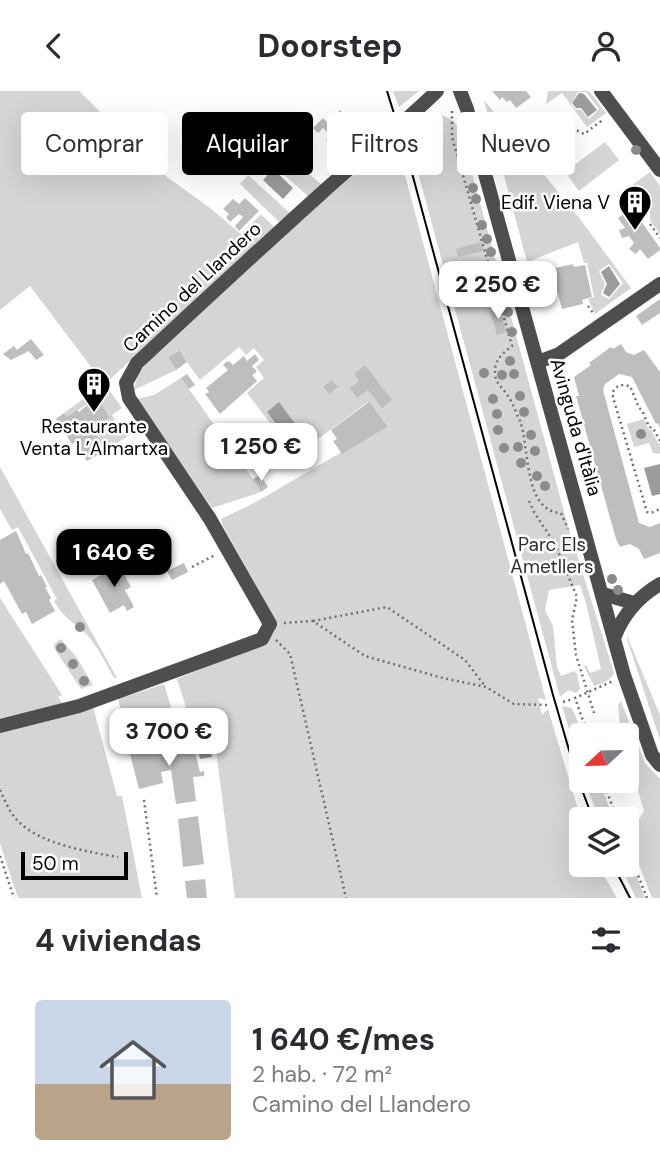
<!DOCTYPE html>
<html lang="es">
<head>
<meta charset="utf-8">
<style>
  :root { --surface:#fff; --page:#f2f2f3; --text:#2b2b33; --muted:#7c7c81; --line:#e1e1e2; --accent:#000 }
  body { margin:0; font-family:"DM Sans",sans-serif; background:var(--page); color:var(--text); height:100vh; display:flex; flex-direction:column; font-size:26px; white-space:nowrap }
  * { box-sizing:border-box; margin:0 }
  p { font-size:23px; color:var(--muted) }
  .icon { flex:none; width:38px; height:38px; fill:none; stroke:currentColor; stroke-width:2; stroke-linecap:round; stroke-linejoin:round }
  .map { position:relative; height:807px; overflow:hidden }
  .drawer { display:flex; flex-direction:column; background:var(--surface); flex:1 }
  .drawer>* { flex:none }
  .guide { position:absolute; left:21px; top:21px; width:620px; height:63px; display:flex; gap:14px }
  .needle { width:46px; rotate:248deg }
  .fabs { position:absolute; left:569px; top:632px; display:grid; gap:14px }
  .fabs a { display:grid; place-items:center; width:70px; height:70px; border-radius:7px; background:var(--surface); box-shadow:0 7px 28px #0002; font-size:35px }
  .scale { position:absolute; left:21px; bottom:18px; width:107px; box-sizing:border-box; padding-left:7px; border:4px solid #000; border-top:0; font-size:19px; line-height:24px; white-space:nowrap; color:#000; -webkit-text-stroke:5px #fff; paint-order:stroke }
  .price { position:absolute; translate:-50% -60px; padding:0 16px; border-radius:14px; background:#fff; color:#222; font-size:23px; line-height:46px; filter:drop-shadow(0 2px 4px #0008) }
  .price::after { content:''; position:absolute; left:50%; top:42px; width:21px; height:16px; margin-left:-10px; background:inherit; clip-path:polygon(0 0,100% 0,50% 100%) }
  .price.current { background:var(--accent); color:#fff }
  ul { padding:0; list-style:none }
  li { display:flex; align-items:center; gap:21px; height:175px; padding:0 35px }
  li+li { border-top:2px solid var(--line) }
  li span { display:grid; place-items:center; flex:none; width:196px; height:140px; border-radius:7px; color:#555 }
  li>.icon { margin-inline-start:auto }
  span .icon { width:84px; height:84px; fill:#fffc; stroke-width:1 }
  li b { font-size:30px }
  h2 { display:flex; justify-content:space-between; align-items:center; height:84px; padding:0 35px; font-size:30px }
  .chip { padding:0 24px; border-radius:7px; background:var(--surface); box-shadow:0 7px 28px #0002; font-size:24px; line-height:63px }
  .chip.current { background:var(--accent); color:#fff }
  header { display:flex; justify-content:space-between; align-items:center; height:91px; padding:0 35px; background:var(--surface); font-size:32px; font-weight:700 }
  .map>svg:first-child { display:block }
  .green { fill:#d5d5d5; fill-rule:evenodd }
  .water { fill:#9c9c9c }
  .building { fill:#bebebe }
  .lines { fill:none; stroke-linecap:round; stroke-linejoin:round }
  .path { stroke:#707070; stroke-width:2.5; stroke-dasharray:2 3.5; stroke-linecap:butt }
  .street { stroke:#4e4e4e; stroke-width:14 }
  .tram { stroke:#000; stroke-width:2 }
  .tree { fill:#8b8b8b }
  .labels { text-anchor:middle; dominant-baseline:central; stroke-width:5; stroke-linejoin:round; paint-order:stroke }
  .poi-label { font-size:19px; fill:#000; stroke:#fff; text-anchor:end }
  .street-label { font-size:19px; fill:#000; stroke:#fff }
  .park-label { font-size:19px; fill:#2c2c2c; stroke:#fff }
</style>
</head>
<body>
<header><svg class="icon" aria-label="back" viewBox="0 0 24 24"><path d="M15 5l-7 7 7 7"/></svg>Doorstep<svg class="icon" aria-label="person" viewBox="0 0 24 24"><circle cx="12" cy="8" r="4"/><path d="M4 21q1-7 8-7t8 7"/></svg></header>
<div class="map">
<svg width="660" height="807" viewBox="0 0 660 807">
  <rect width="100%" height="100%" fill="#fff"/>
  <g class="green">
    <path d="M0 0H79L163 83 210 117 241 143 261 123 274 136 105 293 122 317 112 324 121 339 134 332 139 338 106 359 96 343 104 337 101 332 110 325 97 307 67 326 64 322 104 293 30 195 0 219Z"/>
    <path d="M393 0H419L399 16Z"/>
    <path d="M548 0H589L606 22 587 36 562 2 546 13ZM578 1H586L599 18 589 28 580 18 576 19 571 13Z"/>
    <path d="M484 9 580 128 631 197 595 223 588 208 594 206 587 172H584L578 151 527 171ZM609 173 623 192 609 208 601 204 605 193 599 180Z"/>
    <path d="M442 24 454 30 461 42 568 435 614 582C610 591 602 592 594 595L584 575 586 574 590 582 601 578 586 512 580 494 549 499 545 519 553 535 557 576 561 585 574 580 577 583 580 598 576 602 568 599 560 606 407 41 428 26Z"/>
    <path d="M396 51 546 609 538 607 542 624 548 618 581 728V774H598L617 807H235L216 659 209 640 170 651 169 646 180 631 190 629 177 588 269 549 275 540V528L223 435 221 428 256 411 388 334 368 311 314 351 317 359 300 371 247 302 264 287 256 276 264 269 254 257 246 264 239 256 200 289 178 259 168 266 176 279 134 299 138 282 165 252 307 121Z"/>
    <path d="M605 51 619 69 579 100 565 81Z"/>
    <path d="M281 60 321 93 308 105 271 72Z"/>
    <path d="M650 81 660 95V143L650 129V121L642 119 627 98Z"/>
    <path d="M248 84 290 122 279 131 240 93Z"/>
    <path d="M181 287 253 388 261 401 212 417 137 308 154 304Z"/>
    <path d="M644 328 649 339H651L658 352H660V363L653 362 649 352 634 356 627 333Z"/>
    <path d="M0 376 117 587H114C106 573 99 558 88 545 74 531 64 528 54 510L57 508 18 436 12 439 0 418Z"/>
    <path d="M0 507 62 604 58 606 63 613 0 627Z"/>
    <path d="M627 545 660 624V649L627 548Z"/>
    <path d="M61 548 77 567 93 594 81 598 54 557V553Z"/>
    <path d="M164 593 175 629 161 648 130 656 118 608Z"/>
    <path d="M621 610 645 672 660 688V807H652L627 743V732L639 728 644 720 627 662 626 644 606 643 620 637 618 614Z"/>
    <path d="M562 615 572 617 583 644H581V677Z"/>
    <path d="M93 616 117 705H122L142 807H18L0 753V642Z"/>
    <path d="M585 690H600L613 728H599Z"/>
    <path d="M627 761 645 807H636L620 774H626Z"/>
  </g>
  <g class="water">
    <path d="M579 2 584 3 597 19 588 26 581 17H576L572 12Z"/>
    <path d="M273 78 293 97 283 108 263 89Z"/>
    <path d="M609 175 620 193 609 206 603 202 607 193 601 181Z"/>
    <path d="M279 311 296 334 284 343 267 321Z"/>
    <path d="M660 373V403L652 405 644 377Z"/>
    <path d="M207 645 212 666 200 668 195 648Z"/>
  </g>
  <g class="building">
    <path d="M492 0H526L531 6 516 17 510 9 507 11 502 6 500 9Z"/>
    <path d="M340 19 354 32 333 55 326 49 330 44 323 37 318 42 313 37 323 27 328 32Z"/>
    <path d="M554 25 572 49 556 60 550 51 547 53 543 49 540 51 535 45 541 40 539 37Z"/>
    <path d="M245 107 259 120 239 140 235 135 243 126 239 123 230 131 226 126 229 123 223 118 233 108 239 113Z"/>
    <path d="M632 117 660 157V159L648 168 640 158 636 163 629 158 634 152 629 145 622 147 619 139 625 137 618 127Z"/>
    <path d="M481 151 483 160 458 166 456 158Z"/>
    <path d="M573 173 574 176 585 174 592 206 582 209 583 213 562 218 551 178Z"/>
    <path d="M660 208V222L642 234 636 225Z"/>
    <path d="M499 217 506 241 497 244 490 220Z"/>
    <path d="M31 248 44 264 36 269 29 260 11 269 3 263 14 255 17 259Z"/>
    <path d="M621 253 626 261 634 264 644 259 660 281V337L658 332 656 333 632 286 619 283 605 293 603 299 639 432 650 436 660 432V462L644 468 639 458 630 453 620 456 616 448 576 305H579L574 286 591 274 589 272 593 269 611 256 613 258Z"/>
    <path d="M179 259 187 271 176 279 168 266Z"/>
    <path d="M255 263 259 269 252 275 257 281 252 284 257 290 220 323 205 303 209 301 206 297 228 279 223 274 226 271 229 270 233 274 244 265 247 270Z"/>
    <path d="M365 274 392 309 382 317 368 299 357 307 350 297 359 290 354 283Z"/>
    <path d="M187 283 195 294 189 298 181 287Z"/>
    <path d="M332 289 338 296 329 303 323 296Z"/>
    <path d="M97 306 110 326 90 339 94 340 106 359 87 370 75 351 72 353 56 328 64 322 67 326 77 319 79 321Z"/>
    <path d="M369 311 388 335 342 363 333 350 337 348 331 339Z"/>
    <path d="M260 384 268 396 261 401 253 388Z"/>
    <path d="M16 440 26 463 28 462 39 485 41 484 47 496H45L51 507 49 509 55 520 32 533 26 521 22 523 4 490 0 493V449Z"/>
    <path d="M184 472 188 481 172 489 167 480Z"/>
    <path d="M119 474 131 496 125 499 134 516 127 520 124 514 110 522 92 489Z"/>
    <path d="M192 648 200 681 204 680V685L193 686 196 710 176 713 171 679 161 681 163 692 139 698 130 663Z"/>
    <path d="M198 725 204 773 183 776 178 728Z"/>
    <path d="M205 788 207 807H187L185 790Z"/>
  </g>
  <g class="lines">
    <g class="path">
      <path d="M452 20V46L512 255C503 262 494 269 495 282 495 292 503 297 508 305 513 312 516 322 520 330 530 357 523 420 561 422L568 438"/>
      <path d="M572 37 584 43 604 28"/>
      <path d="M650 133 660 147"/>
      <path d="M588 215 593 222"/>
      <path d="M660 350 653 337 649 336 642 319 639 317 630 295 620 294C611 299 612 303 615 313L647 421 651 422 660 418"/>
      <path d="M529 410 534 421 555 453 577 506 572 529 576 564 594 622"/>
      <path d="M192 476 215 464"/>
      <path d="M313 530 387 516 465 569 485 595"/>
      <path d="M284 532 313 530 365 565 443 587 486 596 514 613 547 614"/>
      <path d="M276 549 290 563 346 807"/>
      <path d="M563 611 573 608"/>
      <path d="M588 644 575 607 613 590"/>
      <path d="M603 690 617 728"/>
      <path d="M0 699C5 710 10 723 20 732 42 753 88 761 118 766"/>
      <path d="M144 709 157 807"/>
      <path d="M626 754 647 807"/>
      <path d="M0 765 14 807"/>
    </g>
    <g class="street">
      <path d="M460 0 467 18 624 584 652 664 660 674"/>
      <path d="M601 0 660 79"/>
      <path d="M538 271 559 263 660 193"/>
      <path d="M603 503 634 512"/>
      <path d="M615 545C624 522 638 506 660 493"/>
      <path d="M0 635 79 615 262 548 270 533 210 428 129 307 126 292 137 272C199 214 262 156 325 99 362 66 401 35 437 0"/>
    </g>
    <g class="tram">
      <path d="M387 0 409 71 553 604 576 683 593 728"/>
      <path d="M613 774 630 807"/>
    </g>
  </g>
  <g class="tree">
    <circle cx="492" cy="27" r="5"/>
    <circle cx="428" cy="39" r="5"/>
    <circle cx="429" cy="53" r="5"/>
    <circle cx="503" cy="55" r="5"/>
    <circle cx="636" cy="59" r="5"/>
    <circle cx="468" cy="78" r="5"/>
    <circle cx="473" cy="97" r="5"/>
    <circle cx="476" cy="108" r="5"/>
    <circle cx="482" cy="134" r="5"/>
    <circle cx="487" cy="148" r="5"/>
    <circle cx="491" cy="161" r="5"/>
    <circle cx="496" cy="182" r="5"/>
    <circle cx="470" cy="206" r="5"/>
    <circle cx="484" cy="206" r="5"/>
    <circle cx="503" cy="206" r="5"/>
    <circle cx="508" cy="221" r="5"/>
    <circle cx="512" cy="241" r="5"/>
    <circle cx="510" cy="270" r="5"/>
    <circle cx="484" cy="282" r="5"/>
    <circle cx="514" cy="283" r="5"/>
    <circle cx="502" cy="284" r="5"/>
    <circle cx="520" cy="305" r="5"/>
    <circle cx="493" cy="308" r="5"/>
    <circle cx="524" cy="321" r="5"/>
    <circle cx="497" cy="323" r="5"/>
    <circle cx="498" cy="339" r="5"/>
    <circle cx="641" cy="343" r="5"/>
    <circle cx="531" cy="344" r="5"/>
    <circle cx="518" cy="356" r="5"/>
    <circle cx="504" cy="357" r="5"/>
    <circle cx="535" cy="360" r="5"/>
    <circle cx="521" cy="372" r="5"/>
    <circle cx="537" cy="385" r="5"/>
    <circle cx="545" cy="395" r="5"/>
    <circle cx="612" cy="488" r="5"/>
    <circle cx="618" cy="499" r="5"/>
    <circle cx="80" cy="536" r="5"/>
    <circle cx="61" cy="557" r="5"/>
    <circle cx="73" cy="573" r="5"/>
    <circle cx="84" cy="590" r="5"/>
  </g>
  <defs>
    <symbol id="building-pin" viewBox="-11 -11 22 30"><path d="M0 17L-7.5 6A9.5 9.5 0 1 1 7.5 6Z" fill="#000" stroke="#fff"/><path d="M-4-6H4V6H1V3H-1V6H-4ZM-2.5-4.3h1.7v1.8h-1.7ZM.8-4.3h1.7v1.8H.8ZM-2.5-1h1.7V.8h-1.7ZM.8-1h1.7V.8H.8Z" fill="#fff"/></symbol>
  </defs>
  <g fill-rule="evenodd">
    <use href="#building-pin" x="616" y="92" width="38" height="52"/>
    <use href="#building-pin" x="75" y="274" width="38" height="52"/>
  </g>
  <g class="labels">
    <g class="poi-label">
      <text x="610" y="111">Edif. Viena V</text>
      <text x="94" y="335" text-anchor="middle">Restaurante<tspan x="94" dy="22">Venta L’Almartxa</tspan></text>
    </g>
    <g class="street-label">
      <text transform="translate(192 196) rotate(-43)">Camino del Llandero</text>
      <text transform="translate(576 336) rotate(74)">Avinguda d'Itàlia</text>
    </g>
    <g class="park-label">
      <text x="552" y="453">Parc Els<tspan x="552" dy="22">Ametllers</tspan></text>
    </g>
  </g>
</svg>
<div class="fabs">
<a><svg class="needle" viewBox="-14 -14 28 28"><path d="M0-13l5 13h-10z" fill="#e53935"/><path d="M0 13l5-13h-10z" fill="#7c7c81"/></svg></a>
<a><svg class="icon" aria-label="layers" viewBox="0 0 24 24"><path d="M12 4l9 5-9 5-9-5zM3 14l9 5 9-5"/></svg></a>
</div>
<div class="scale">50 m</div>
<b class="price" style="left:498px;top:230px">2 250 €</b>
<b class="price" style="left:261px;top:392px">1 250 €</b>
<b class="price current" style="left:114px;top:498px">1 640 €</b>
<b class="price" style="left:169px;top:677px">3 700 €</b>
<div class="guide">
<a class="chip">Comprar</a>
<a class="chip current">Alquilar</a>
<a class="chip">Filtros</a>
<a class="chip">Nuevo</a>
</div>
</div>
<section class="drawer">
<h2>4 viviendas<svg class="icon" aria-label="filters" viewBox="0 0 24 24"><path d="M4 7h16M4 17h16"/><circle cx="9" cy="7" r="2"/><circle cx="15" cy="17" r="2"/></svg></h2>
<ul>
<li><span style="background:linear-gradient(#c9d6e8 60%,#b9a48a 0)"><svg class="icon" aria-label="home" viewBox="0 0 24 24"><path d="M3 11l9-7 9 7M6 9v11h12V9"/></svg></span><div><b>1 640 €/mes</b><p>2 hab. · 72 m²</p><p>Camino del Llandero</p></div></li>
</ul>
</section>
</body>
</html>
